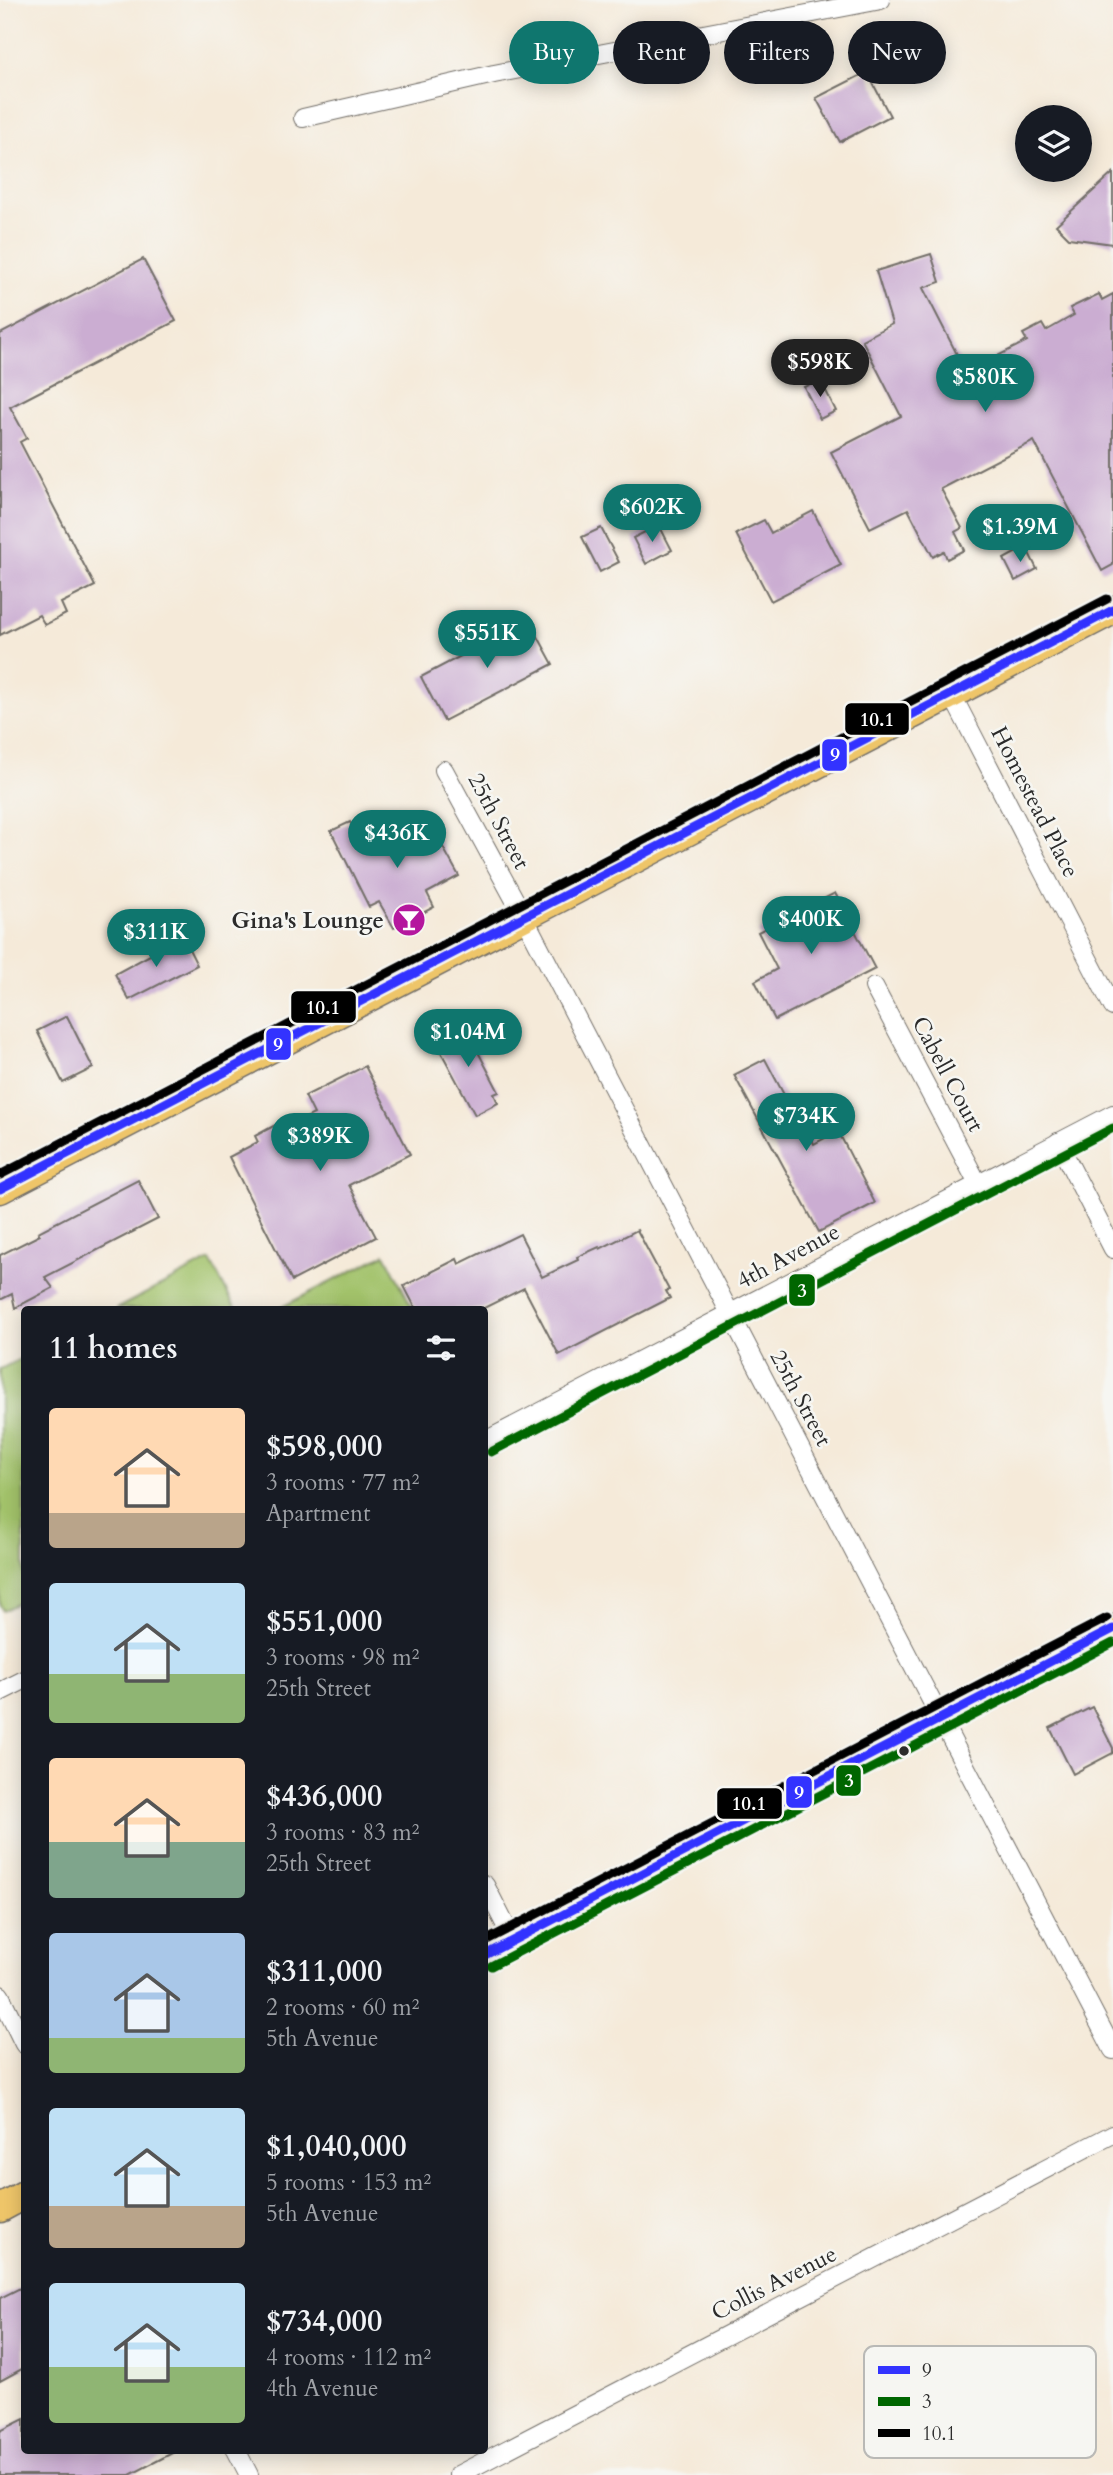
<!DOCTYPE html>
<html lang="en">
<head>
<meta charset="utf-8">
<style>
  :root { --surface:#171b24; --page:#20242c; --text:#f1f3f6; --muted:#9ea1a6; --accent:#0f766e }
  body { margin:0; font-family:Cardo,serif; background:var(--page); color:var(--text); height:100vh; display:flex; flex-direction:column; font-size:26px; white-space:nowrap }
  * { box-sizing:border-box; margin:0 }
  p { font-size:23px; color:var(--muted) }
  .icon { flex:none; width:38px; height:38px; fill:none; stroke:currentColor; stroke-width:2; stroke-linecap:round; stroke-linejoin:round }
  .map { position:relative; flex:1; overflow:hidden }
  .panel { position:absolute; left:21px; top:1306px; width:467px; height:1148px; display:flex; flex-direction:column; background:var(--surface); border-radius:7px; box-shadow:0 4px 18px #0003 }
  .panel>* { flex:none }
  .banner { position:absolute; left:509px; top:21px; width:499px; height:63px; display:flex; gap:14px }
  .fabs { position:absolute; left:1015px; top:105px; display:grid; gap:14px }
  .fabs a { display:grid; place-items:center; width:77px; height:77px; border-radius:50%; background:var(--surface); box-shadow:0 4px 18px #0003; font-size:35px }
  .price { position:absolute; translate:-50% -60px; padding:0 16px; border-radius:24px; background:var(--accent); color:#fff; font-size:23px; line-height:46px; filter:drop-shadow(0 2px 4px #0008) }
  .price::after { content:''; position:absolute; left:50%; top:42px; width:21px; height:16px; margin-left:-10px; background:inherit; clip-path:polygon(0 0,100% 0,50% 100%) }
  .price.selected { background:#222; color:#fff }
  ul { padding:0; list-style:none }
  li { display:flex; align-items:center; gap:21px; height:175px; padding:0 28px }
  li span { display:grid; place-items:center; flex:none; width:196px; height:140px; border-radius:7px; color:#555 }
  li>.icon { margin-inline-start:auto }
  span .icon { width:84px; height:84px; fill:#fffc; stroke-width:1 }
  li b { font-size:30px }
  h2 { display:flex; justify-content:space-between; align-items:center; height:84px; padding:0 28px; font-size:30px }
  .tag { padding:0 24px; border-radius:32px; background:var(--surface); box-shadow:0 4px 18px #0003; font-size:24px; line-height:63px }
  .tag.selected { background:var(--accent); color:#fff }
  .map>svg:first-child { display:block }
  .green { fill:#a2c26a; stroke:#66764a; stroke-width:2 }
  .building { fill:#cbadd2 }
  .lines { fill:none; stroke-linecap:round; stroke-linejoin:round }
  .minor-casing { stroke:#726e68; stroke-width:20 }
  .primary-casing { stroke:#726e68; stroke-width:31 }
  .minor { stroke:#fff; stroke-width:18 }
  .primary { stroke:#eec569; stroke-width:28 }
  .bus-1-casing { stroke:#f6f6f2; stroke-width:14 }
  .bus-2-casing { stroke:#f6f6f2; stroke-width:14 }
  .bus-3-casing { stroke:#f6f6f2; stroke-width:14 }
  .bus-1 { stroke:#33f; stroke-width:9 }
  .bus-2 { stroke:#060; stroke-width:9 }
  .bus-3 { stroke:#000; stroke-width:9 }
  .bus-dot { fill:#2b2b2b; stroke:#f6f6f2; stroke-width:2.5 }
  .labels { text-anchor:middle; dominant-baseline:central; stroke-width:5; stroke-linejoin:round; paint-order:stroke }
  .street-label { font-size:23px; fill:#2b2b2b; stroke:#f6f6f2 }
  .poi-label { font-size:23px; font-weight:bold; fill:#2b2b2b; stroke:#f6f6f2; text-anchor:end }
  .key { fill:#f6f6f2; stroke:#b9b9b6; stroke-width:2 }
  .key-label { font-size:19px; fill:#2b2b2b }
  .line-badge { stroke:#f6f6f2; stroke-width:2.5 }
  .badge-label { font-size:19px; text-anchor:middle; font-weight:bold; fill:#fff }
</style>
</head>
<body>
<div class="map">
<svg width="1113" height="2475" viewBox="0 0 1113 2475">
  <rect width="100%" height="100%" fill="#f6f6f2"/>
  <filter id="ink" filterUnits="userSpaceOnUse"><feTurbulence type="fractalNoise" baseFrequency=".0143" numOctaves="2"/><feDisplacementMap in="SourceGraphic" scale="14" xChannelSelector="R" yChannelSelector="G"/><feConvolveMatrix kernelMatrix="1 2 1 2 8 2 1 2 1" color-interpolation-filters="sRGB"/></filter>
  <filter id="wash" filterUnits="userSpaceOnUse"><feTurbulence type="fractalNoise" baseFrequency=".00686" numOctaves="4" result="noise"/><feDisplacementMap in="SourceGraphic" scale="28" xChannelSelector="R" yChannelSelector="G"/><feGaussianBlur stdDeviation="1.57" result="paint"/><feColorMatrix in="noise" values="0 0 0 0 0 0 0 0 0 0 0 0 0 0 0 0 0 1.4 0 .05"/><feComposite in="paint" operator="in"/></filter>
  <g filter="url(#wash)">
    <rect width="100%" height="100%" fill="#f5ead9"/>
    <g class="green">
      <path d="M385 1254 413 1309H278Z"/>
      <path d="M210 1260 236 1309H116Z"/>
      <path d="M24 1357V1600L3 1611 0 1605V1369Z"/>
    </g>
    <g id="blocks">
      <g class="building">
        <path d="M867 72 890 116 840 142 816 98Z"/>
        <path d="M1113 173V244L1069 238 1056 225Z"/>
        <path d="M931 254 940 282 923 288 966 372 1027 341 1023 334 1042 324 1046 331 1074 315 1070 308 1099 294 1102 300 1113 294V565L1102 571 1034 441 941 489 962 528 955 532 964 550 947 559 944 551 933 557 908 509 870 528 831 452 901 416 862 340 892 324 876 271Z"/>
        <path d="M143 259 176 321 10 407 27 438 20 442 95 586 61 603 66 614 45 625 39 615 0 635V334Z"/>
        <path d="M820 379 836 411 820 419 804 387Z"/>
        <path d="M813 511 841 565 771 601 736 534 764 520 771 533Z"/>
        <path d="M659 525 672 550 646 564 633 538Z"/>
        <path d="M601 528 619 562 600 572 582 537Z"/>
        <path d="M1026 547 1037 569 1015 581 1004 559Z"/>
        <path d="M529 620 553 664 444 721 421 677Z"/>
        <path d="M350 822 361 842 377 834 383 846 429 822 459 876 427 893 434 907 394 928 379 902 369 907 331 831Z"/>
        <path d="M835 893 875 969 775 1020 755 981 777 969 758 932Z"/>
        <path d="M183 937 197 965 129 1000 115 974Z"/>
        <path d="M67 1016 93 1068 63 1083 37 1031Z"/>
        <path d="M464 1025 499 1092 494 1094 498 1103 475 1115 434 1039Z"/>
        <path d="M765 1059 808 1140 811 1139 814 1144 838 1131 875 1203 819 1232 734 1075Z"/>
        <path d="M365 1066 410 1154 349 1185 376 1237 292 1281 229 1157 258 1142 255 1136 281 1122 284 1129 314 1114 305 1096Z"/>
        <path d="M138 1180 158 1219 45 1277 53 1288 15 1308 12 1294 0 1300V1255L40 1235 38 1232Z"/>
        <path d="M637 1230 669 1290 666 1291 670 1298 559 1355 524 1288 482 1309H416L404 1286 457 1259 459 1264 520 1234 542 1277 578 1260 577 1257 599 1247 600 1249Z"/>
        <path d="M1092 1707 1113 1748V1753L1073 1774 1050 1728Z"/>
        <path d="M24 2286V2368L0 2381V2298Z"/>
        <path d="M24 2419V2450H178L130 2475H0V2431Z"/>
      </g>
    </g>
  </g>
  <g filter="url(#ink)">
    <use href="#blocks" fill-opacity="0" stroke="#726e68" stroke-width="2"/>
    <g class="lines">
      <defs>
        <g id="minor">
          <path d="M303 118 494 74 881 0"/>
          <path d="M952 695 1113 1007"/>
          <path d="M444 770 524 917 1113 2050"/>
          <path d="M874 987 978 1184"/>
          <path d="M1058 1142 1113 1249"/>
          <path d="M485 1441 1113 1114"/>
          <path d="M0 1692 24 1680"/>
          <path d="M485 1885 513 1940"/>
          <path d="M0 1995 24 2044"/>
          <path d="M236 2450 249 2475"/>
          <path d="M458 2475 1113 2134"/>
        </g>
        <g id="primary">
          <path d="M0 1189 1113 610"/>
          <path d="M485 1955 1113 1629"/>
          <path d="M0 2208 24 2195"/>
        </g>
      </defs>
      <use href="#minor" class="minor-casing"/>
      <use href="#primary" class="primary-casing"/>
      <use href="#minor" class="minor"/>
      <use href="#primary" class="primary"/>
      <defs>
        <g id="bus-1">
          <path d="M0 1189 1113 610"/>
          <path d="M485 1955 1113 1629"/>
        </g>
        <g id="bus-2">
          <path d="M491 1452 1113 1128"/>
          <path d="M491 1966 1113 1643"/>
        </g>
        <g id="bus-3">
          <path d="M0 1175 1107 599"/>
          <path d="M485 1941 1107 1618"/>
        </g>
      </defs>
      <use href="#bus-1" class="bus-1-casing"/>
      <use href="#bus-2" class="bus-2-casing"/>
      <use href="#bus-3" class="bus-3-casing"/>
      <use href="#bus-1" class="bus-1"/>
      <use href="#bus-2" class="bus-2"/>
      <use href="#bus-3" class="bus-3"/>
    </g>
  </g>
  <defs>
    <symbol id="bar-disc" viewBox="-11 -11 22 22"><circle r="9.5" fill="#b5179e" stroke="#f6f6f2"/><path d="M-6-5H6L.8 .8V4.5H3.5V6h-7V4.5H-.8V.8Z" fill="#fff"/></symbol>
  </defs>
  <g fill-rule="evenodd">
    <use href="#bar-disc" x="390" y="901" width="38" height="38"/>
  </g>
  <circle class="bus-dot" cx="904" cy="1751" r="6"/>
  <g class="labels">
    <g class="street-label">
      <text transform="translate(1035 802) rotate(63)">Homestead Place</text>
      <text transform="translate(499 821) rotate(62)">25th Street</text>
      <text transform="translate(948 1074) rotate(62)">Cabell Court</text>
      <text transform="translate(788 1256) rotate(-28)">4th Avenue</text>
      <text transform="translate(801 1398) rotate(62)">25th Street</text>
      <text transform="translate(774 2283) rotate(-27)">Collis Avenue</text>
    </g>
    <g class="poi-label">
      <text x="384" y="920">Gina's Lounge</text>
    </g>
  </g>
  <rect x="864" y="2346" width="232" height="112" rx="10" class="key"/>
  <rect x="878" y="2366" width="32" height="8" fill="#33f"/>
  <rect x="878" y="2397" width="32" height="9" fill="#060"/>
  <rect x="878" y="2429" width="32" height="8" fill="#000"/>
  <g class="key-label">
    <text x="922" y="2377">9</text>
    <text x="922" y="2408">3</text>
    <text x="922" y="2440">10.1</text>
  </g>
  <g class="line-badge">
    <rect x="844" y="702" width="66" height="34" rx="7" fill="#000"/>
    <rect x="821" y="738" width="27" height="34" rx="7" fill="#33f"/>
    <rect x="290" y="990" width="67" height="34" rx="7" fill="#000"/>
    <rect x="265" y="1027" width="27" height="34" rx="7" fill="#33f"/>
    <rect x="788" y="1273" width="28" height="34" rx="7" fill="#060"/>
    <rect x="835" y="1764" width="27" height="33" rx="7" fill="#060"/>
    <rect x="785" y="1775" width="28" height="34" rx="7" fill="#33f"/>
    <rect x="716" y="1787" width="67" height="33" rx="7" fill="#000"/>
  </g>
  <g class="badge-label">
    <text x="877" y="726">10.1</text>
    <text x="835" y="761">9</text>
    <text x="323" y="1014">10.1</text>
    <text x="278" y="1051">9</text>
    <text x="802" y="1297">3</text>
    <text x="849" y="1787">3</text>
    <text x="799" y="1799">9</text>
    <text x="749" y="1810">10.1</text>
  </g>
</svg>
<div class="fabs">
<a><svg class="icon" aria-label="layers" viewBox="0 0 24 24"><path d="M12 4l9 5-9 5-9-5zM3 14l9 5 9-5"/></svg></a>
</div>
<b class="price selected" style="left:820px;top:399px">$598K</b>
<b class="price" style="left:985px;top:414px">$580K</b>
<b class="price" style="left:652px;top:544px">$602K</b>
<b class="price" style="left:1020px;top:564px">$1.39M</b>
<b class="price" style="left:487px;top:670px">$551K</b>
<b class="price" style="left:397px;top:870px">$436K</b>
<b class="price" style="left:811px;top:956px">$400K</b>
<b class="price" style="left:156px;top:969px">$311K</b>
<b class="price" style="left:468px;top:1069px">$1.04M</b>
<b class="price" style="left:806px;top:1153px">$734K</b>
<b class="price" style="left:320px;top:1173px">$389K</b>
<div class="banner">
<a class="tag selected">Buy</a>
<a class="tag">Rent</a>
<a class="tag">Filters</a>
<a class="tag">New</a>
</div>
<section class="panel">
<h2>11 homes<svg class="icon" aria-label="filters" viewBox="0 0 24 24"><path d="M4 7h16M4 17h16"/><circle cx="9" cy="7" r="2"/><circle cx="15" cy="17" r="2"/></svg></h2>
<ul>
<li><span style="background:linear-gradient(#ffd9b3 75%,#b9a48a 0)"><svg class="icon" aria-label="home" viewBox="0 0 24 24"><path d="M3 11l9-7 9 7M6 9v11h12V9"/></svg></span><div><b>$598,000</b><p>3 rooms · 77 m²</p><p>Apartment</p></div></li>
<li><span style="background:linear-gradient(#bfe0f5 65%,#8fb573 0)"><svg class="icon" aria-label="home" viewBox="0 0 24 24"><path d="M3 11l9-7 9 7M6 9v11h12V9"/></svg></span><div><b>$551,000</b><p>3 rooms · 98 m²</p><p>25th Street</p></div></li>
<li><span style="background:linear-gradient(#ffd9b3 60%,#7fa58c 0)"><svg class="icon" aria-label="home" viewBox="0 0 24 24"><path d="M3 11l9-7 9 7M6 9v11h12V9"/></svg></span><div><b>$436,000</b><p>3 rooms · 83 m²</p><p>25th Street</p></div></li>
<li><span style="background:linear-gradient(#a9c7e8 75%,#8fb573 0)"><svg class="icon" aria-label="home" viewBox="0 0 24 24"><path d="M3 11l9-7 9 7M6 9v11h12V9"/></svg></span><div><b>$311,000</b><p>2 rooms · 60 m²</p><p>5th Avenue</p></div></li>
<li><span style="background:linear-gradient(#bfe0f5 70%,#b9a48a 0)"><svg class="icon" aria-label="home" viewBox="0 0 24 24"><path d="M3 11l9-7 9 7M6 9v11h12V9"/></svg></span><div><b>$1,040,000</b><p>5 rooms · 153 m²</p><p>5th Avenue</p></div></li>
<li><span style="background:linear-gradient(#bfe0f5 60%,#8fb573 0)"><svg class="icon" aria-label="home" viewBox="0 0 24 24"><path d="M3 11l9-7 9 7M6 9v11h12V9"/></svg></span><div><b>$734,000</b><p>4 rooms · 112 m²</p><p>4th Avenue</p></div></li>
</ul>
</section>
</div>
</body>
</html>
